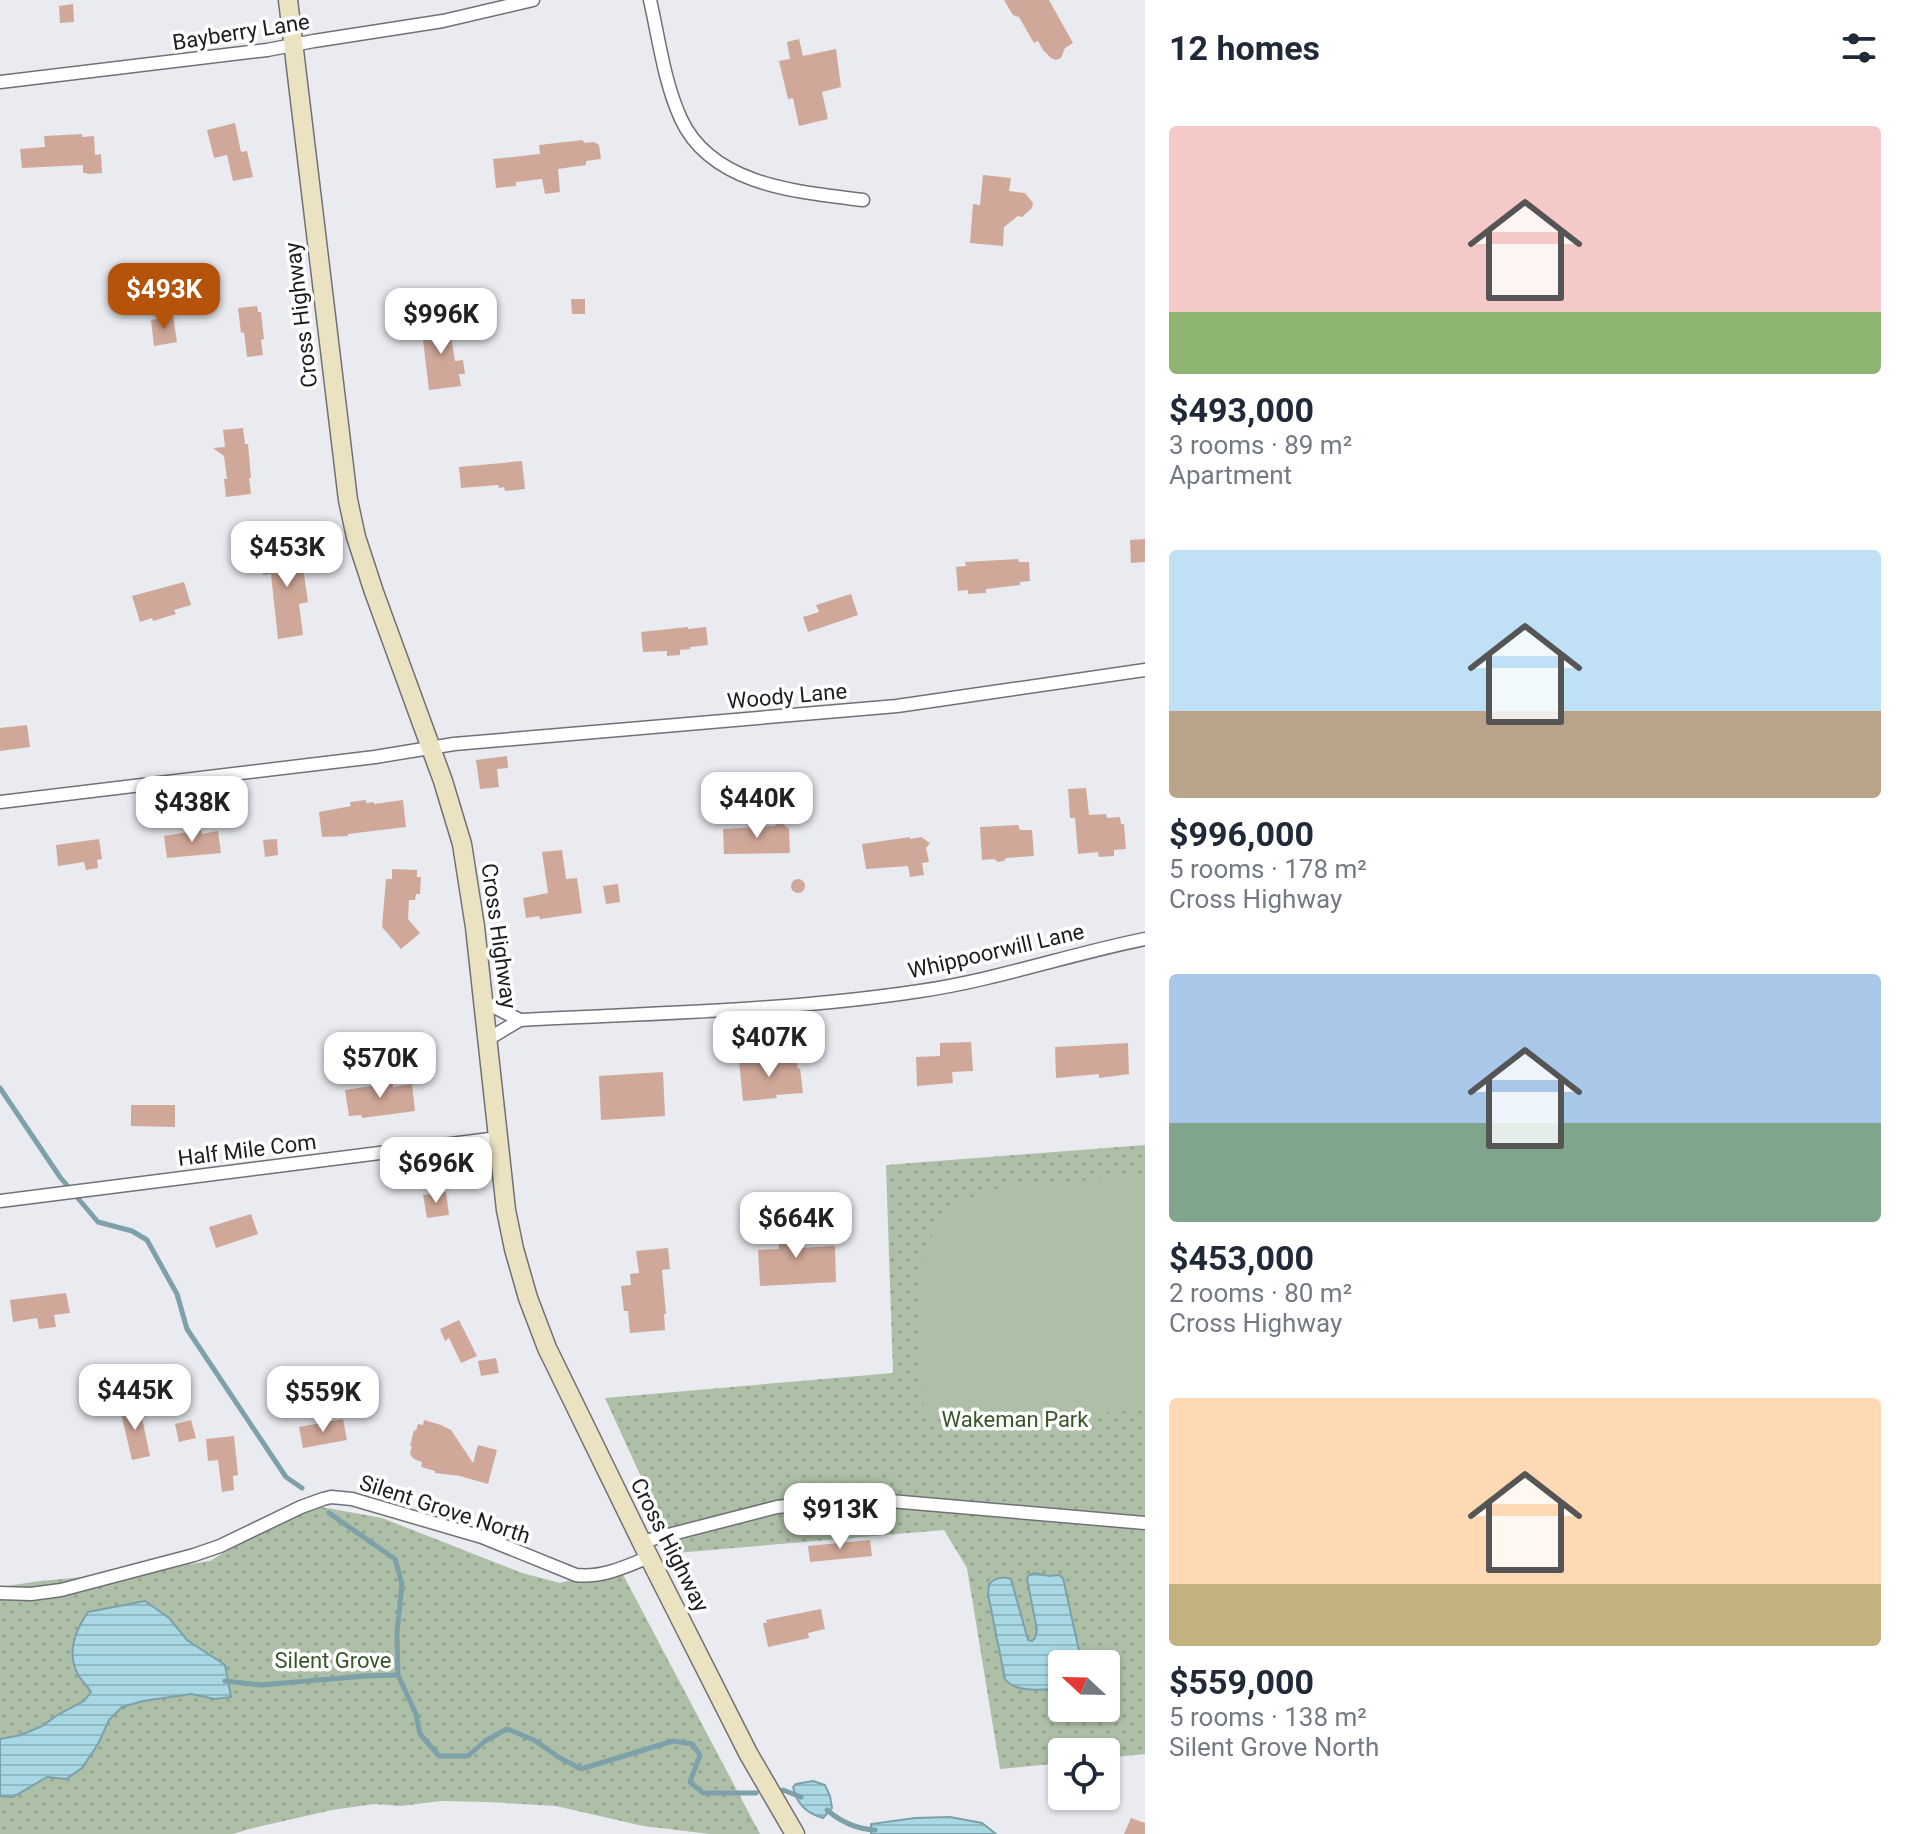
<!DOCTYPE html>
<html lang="en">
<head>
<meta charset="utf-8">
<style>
  :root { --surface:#fff; --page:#f6f6f7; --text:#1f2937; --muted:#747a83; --accent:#b45309 }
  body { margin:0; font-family:Roboto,sans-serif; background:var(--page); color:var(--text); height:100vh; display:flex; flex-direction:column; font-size:30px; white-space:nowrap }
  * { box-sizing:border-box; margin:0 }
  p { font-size:26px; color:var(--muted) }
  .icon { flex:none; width:44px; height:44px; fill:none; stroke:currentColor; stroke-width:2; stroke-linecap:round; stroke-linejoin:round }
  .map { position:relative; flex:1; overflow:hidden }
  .panel { display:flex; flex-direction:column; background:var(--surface); width:760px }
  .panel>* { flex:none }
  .needle { width:52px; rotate:292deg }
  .fabs { position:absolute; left:1048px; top:1650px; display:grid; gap:16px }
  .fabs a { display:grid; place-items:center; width:72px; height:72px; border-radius:8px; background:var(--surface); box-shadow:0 2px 6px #0004; font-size:40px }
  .price { position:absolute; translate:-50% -68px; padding:0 18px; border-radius:16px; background:#fff; color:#222; font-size:26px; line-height:52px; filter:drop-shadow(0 2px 4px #0008) }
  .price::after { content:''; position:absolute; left:50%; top:48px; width:24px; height:18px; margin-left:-12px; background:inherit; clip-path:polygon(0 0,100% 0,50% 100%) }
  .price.current { background:var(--accent); color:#fff }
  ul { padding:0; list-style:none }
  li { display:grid; align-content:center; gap:16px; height:424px; padding:0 24px }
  li span { display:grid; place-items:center; height:248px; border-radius:8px; color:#555 }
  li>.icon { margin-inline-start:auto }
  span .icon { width:144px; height:144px; fill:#fffc; stroke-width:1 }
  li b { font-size:34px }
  h2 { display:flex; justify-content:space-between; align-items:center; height:96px; padding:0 24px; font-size:34px }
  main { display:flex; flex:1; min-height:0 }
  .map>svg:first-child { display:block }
  .park { fill:url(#park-dots); fill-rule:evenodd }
  .garden { fill:#aebfa7 }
  .water { fill:url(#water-rules); stroke:#7ea0a9; stroke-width:2 }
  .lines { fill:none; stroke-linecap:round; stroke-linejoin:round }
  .stream { stroke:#7ea0a9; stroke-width:5 }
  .building { fill:#d0a89a }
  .street-casing { stroke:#6f7176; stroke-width:15 }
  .secondary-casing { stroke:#6f7176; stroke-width:21 }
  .street { stroke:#fff; stroke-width:12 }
  .secondary { stroke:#ebe2c1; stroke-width:18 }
  .labels { text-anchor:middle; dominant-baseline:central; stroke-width:7; stroke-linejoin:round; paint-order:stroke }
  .street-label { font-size:22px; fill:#1c1d1e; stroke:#fff }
  .park-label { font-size:22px; fill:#375627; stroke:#fff }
</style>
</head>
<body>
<main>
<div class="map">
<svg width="1145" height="1834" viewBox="0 0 1145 1834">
  <defs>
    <pattern id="park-dots" width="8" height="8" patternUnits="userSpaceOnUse" patternTransform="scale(2)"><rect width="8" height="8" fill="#aebfa7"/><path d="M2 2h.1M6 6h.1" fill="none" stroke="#95a48f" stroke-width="1.8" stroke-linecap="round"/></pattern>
    <pattern id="water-rules" width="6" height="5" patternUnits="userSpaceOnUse" patternTransform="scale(2)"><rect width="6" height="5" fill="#a8d8e4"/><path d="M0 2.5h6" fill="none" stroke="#90b9c3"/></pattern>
  </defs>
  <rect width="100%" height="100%" fill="#e9ebf1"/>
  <g class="park">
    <path d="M1145 1145V1754L1106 1758V1752H1062V1763L1000 1769 967 1568 944 1530 676 1553 605 1398 893 1373 886 1165ZM1062 1664H1106V1708H1062Z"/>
    <path d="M316 1506 382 1518 522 1573 560 1583 619 1567 760 1834H710L643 1826 556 1806 487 1802 441 1801 401 1806 374 1804 332 1810 249 1829 233 1834H0V1587L40 1581 148 1571 210 1561 275 1521Z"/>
  </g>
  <path class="garden" d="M1145 1176V1415L1142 1411 924 1419 919 1303 923 1257 937 1223 963 1200 1004 1186Z"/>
  <g class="water">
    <path d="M1034 1573 1049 1576 1059 1575 1063 1578 1082 1664H1062V1689C1045 1689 1016 1694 1005 1679L988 1594 989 1584C995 1578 1003 1576 1011 1579L1028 1640 1032 1641 1035 1638 1037 1630 1027 1579 1029 1575Z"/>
    <path d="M145 1601 169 1618 187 1640 225 1665 231 1697 215 1699 191 1694 143 1701 122 1707 109 1720 98 1744 82 1768 66 1779 47 1777 13 1797 0 1796V1739L21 1735 42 1726 59 1714 84 1701 91 1692C88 1687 82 1681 79 1676 66 1655 75 1631 88 1612Z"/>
    <path d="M813 1781 825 1785 830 1796 832 1808 823 1818C806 1813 797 1804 793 1787L796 1784Z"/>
    <path d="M950 1817 982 1823 996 1834H871V1824L915 1818Z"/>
  </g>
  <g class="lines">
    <g class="stream">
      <path d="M0 1088 60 1177 98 1222 132 1231 147 1240 177 1294 187 1329 286 1477 302 1488"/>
      <path d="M329 1513 395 1559 402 1584 397 1633 398 1675 416 1714 420 1734 439 1756H468L485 1741 507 1729 534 1740 560 1758 581 1769 673 1741 692 1744 700 1755 690 1782 703 1793H756"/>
      <path d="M225 1681 261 1685 365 1676 398 1675"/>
      <path d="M783 1790 801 1797"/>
      <path d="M827 1810C841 1822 856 1829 875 1830"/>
    </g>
  </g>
  <g class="building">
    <path d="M1004 0H1049L1073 43 1065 48 1061 58 1056 60 1051 58 1043 50 1038 41 1034 43 1019 17 1013 15Z"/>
    <path d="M73 4 74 22 60 23 59 6Z"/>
    <path d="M799 39 803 56 836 49 841 87 822 92 828 119 799 126 793 98 788 99 779 61 790 59 787 42Z"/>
    <path d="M235 123 241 152 247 151 253 177 233 181 227 155 214 158 207 130Z"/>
    <path d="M82 134V137L94 136 95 155 101 154 102 173 87 174V173H83V165L22 168 20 149 45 147 44 136Z"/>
    <path d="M583 140 584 143 594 142 599 145 601 159 586 161V165L558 169 560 192 545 194 542 179 516 182V186L496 188 493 159 540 154 539 145Z"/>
    <path d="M983 175 1011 178 1009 191 1025 193 1033 203 1032 208 1022 217 1018 216 1004 227 1003 246 970 243 973 204 980 205Z"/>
    <path d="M571 299H585V314H572Z"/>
    <path d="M257 306 258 312H261L264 339 261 340 263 355 247 357 244 332 241 333 238 308Z"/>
    <path d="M173 316 177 342 154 346 151 320Z"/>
    <path d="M448 319 455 361 463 360 465 374H459L461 386 429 390 421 323Z"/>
    <path d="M243 428 245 444H248L251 478H249L251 494 226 497 224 479H227L224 456 213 448 225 447 223 430Z"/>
    <path d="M522 461 525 489 505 491 504 487 499 488 498 485 461 488 459 467Z"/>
    <path d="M1145 539V562L1131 563 1130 540Z"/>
    <path d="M300 547 308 602 299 604 303 635 278 639 271 574 263 575 261 562 269 561 267 551Z"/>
    <path d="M1018 559 1019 562H1029L1030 581 1020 582V585L986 589V593L968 594V590L958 591 956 567 966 566 965 562Z"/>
    <path d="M184 582 191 605 174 610 176 614 153 621 152 618 140 622 132 596Z"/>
    <path d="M851 594 858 615 808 632 803 617 819 612 816 605Z"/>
    <path d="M688 627V629L706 627 708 645 690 647V649L680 650V655L667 656V651L643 652 641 632Z"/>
    <path d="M27 725 30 747 0 751V728Z"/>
    <path d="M507 756 508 768 497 769 499 787 480 789 476 760Z"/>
    <path d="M1086 788 1089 815 1106 814 1107 818 1120 817 1121 824H1124L1126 849 1114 850V856L1099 857 1098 852 1078 854 1075 818H1070L1068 789Z"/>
    <path d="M366 800V803L374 802V804L403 800 406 827 348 834V836L322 837 319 812 351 806 350 802Z"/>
    <path d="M776 824H783L789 829 790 853 724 854 723 829 775 826Z"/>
    <path d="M1018 825 1020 830H1032L1034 856 1006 858 1004 861 998 862 994 859 982 860 980 827Z"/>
    <path d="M201 830 202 834 218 831 221 853 167 858 164 836Z"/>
    <path d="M910 837V839L921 837 930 843 926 848 929 862 922 863 924 875 910 877 908 866 866 869 862 844Z"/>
    <path d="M99 839 102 859 97 860 98 868 86 870 84 862 58 866 56 845Z"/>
    <path d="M277 839 278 855 265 857 263 840Z"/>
    <path d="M562 850 566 879 577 878 582 913 540 919 539 916 526 918 523 898 548 893 542 852Z"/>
    <path d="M392 869 417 870V877H421L420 894H416L415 900H409L408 919 420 933 401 949 382 927 386 879H392Z"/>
    <circle cx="798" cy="886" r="7"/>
    <path d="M618 884 620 902 606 904 603 886Z"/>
    <path d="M971 1042 973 1071 952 1072 953 1083 917 1086 916 1057 940 1056V1043Z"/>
    <path d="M1128 1043 1129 1074 1099 1078V1074L1056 1078 1055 1047Z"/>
    <path d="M782 1057V1061L794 1060 797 1063 798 1069 800 1068 803 1093 776 1095 777 1098 743 1101 739 1061Z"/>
    <path d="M663 1072 665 1116 601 1120 599 1076Z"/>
    <path d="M393 1083V1087L412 1084 415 1111 362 1118 361 1115 349 1116 345 1090Z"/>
    <path d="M131 1105H175V1127L131 1126Z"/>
    <path d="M446 1192 449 1215 427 1218 423 1195Z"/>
    <path d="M251 1214 258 1234 216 1248 209 1227Z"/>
    <path d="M799 1219 800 1248 835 1246 836 1282 760 1286 758 1250 779 1249 778 1220Z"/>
    <path d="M668 1248 670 1269 662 1270 666 1314H664L665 1330 630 1333 628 1311H624L621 1286 631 1285 630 1274 639 1273 636 1251Z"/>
    <path d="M66 1293 70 1313 54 1315 56 1327 39 1329 37 1318 13 1322 10 1300Z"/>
    <path d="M459 1320 477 1356 461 1363 449 1338 445 1341 440 1329Z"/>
    <path d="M496 1358 499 1373 481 1376 478 1361Z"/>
    <path d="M139 1404 150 1456 132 1460 120 1409Z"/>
    <path d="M343 1419 347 1440 303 1448 299 1427Z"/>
    <path d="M191 1420 196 1438 179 1442 175 1424Z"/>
    <path d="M424 1420 441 1425 451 1430 473 1463 478 1445 497 1450 488 1484 460 1476 435 1473V1471L421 1467 422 1462 414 1459 410 1454 412 1446H410L414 1430 416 1431 418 1424 423 1425Z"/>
    <path d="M234 1436 238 1475 233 1476 234 1490 222 1492 218 1460 208 1461 206 1439Z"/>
    <path d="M870 1540 872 1556 810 1562 808 1546Z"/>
    <path d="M821 1609 825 1629 808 1633 809 1638 768 1647 763 1623H767L766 1620Z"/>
    <path d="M1131 1818 1145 1823V1834H1124Z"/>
  </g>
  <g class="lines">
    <defs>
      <g id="street">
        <path d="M650 0C659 39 664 82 681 119 712 186 799 192 863 200"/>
        <path d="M0 82 267 50 314 41 443 21 533 0"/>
        <path d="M0 802 375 757 454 744 897 706 1145 670"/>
        <path d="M484 1002 520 1020C653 1013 788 1011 920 991 996 980 1070 954 1145 939"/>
        <path d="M488 1039 520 1020"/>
        <path d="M0 1201 498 1138"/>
        <path d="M641 1542 777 1507 829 1502 890 1501 1145 1523"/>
        <path d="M0 1593 31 1594 61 1590 194 1555 220 1546 301 1507 323 1499 331 1497 352 1499 482 1537 576 1575C602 1578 625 1567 649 1557"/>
      </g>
      <path id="secondary" d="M288 0 348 500 356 537 374 592 443 781 462 844 475 927 506 1210 514 1249 528 1298 547 1348 649 1557 748 1753 795 1834"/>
    </defs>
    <use href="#street" class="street-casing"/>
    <use href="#secondary" class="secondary-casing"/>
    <use href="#street" class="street"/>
    <use href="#secondary" class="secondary"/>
  </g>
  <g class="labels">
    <g class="street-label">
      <text transform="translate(241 32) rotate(-9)">Bayberry Lane</text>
      <text transform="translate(301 315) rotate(-97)">Cross Highway</text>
      <text transform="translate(787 696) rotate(-5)">Woody Lane</text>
      <text transform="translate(499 936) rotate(82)">Cross Highway</text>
      <text transform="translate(996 951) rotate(-13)">Whippoorwill Lane</text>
      <text transform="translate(247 1150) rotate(-7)">Half Mile Com</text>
      <text transform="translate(445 1509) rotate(18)">Silent Grove North</text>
      <text transform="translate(670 1545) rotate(63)">Cross Highway</text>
    </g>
    <g class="park-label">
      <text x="1015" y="1419">Wakeman Park</text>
      <text x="333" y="1660">Silent Grove</text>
    </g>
  </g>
</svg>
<div class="fabs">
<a><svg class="needle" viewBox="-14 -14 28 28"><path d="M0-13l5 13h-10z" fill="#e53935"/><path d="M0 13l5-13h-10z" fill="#747a83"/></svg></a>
<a><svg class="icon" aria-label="locate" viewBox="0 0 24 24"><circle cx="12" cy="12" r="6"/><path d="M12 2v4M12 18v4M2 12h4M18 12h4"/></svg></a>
</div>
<b class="price current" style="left:164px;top:331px">$493K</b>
<b class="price" style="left:441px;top:356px">$996K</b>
<b class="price" style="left:287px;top:589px">$453K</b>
<b class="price" style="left:757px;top:840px">$440K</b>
<b class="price" style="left:192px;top:844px">$438K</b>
<b class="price" style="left:769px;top:1079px">$407K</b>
<b class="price" style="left:380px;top:1100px">$570K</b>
<b class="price" style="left:436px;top:1205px">$696K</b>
<b class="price" style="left:796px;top:1260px">$664K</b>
<b class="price" style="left:135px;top:1432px">$445K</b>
<b class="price" style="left:323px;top:1434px">$559K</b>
<b class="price" style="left:840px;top:1551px">$913K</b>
</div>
<section class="panel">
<h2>12 homes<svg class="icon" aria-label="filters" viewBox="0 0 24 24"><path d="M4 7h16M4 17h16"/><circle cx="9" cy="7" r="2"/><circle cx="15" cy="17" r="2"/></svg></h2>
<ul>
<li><span style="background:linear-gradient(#f6c9c9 75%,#8fb573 0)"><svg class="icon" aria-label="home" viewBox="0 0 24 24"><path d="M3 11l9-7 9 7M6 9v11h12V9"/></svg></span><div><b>$493,000</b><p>3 rooms · 89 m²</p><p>Apartment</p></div></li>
<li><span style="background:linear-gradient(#bfe0f5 65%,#b9a48a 0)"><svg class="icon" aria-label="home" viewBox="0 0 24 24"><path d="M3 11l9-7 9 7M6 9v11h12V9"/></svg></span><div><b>$996,000</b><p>5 rooms · 178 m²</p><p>Cross Highway</p></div></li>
<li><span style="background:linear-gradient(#a9c7e8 60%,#7fa58c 0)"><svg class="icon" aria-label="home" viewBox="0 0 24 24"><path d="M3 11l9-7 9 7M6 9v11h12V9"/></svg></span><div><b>$453,000</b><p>2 rooms · 80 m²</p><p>Cross Highway</p></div></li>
<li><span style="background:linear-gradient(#ffd9b3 75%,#c2b280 0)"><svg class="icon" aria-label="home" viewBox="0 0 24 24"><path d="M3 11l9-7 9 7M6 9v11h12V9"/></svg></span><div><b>$559,000</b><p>5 rooms · 138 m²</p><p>Silent Grove North</p></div></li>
</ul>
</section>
</main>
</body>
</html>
